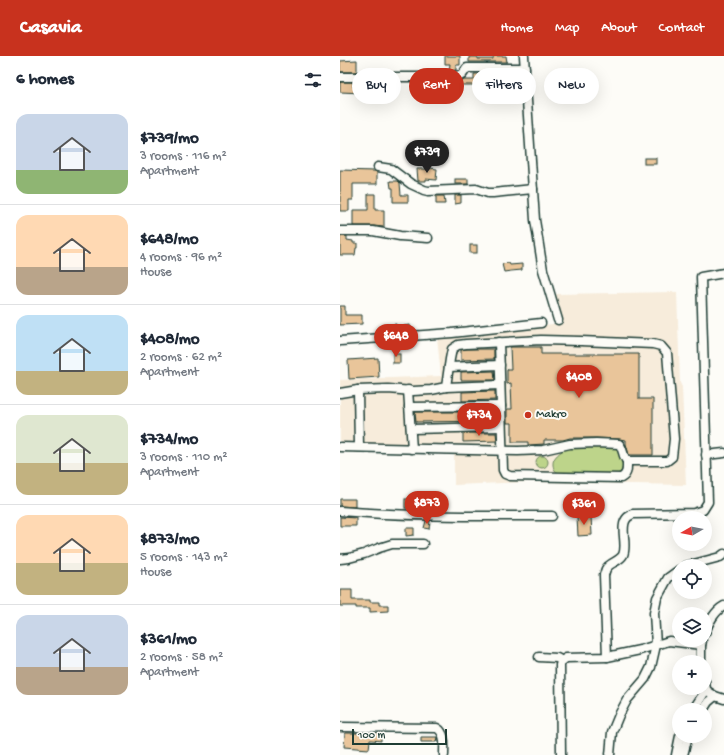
<!DOCTYPE html>
<html lang="en">
<head>
<meta charset="utf-8">
<style>
  :root { --surface:#fff; --page:#f6f6f7; --text:#1f2937; --muted:#747a83; --line:#e0e1e3; --accent:#c8321e }
  body { margin:0; font-family:"Gochi Hand",sans-serif; background:var(--page); color:var(--text); height:100vh; display:flex; flex-direction:column; font-size:15px; white-space:nowrap }
  * { box-sizing:border-box; margin:0 }
  p { font-size:13px; color:var(--muted) }
  .icon { flex:none; width:22px; height:22px; fill:none; stroke:currentColor; stroke-width:2; stroke-linecap:round; stroke-linejoin:round }
  .map { position:relative; flex:1; overflow:hidden }
  .panel { display:flex; flex-direction:column; background:var(--surface); width:340px }
  .panel>* { flex:none }
  .guide { position:absolute; left:12px; top:12px; width:312px; height:36px; display:flex; gap:8px }
  .needle { width:26px; rotate:261deg }
  .fabs { position:absolute; left:332px; top:455px; display:grid; gap:8px }
  .fabs a { display:grid; place-items:center; width:40px; height:40px; border-radius:50%; background:var(--surface); box-shadow:0 4px 16px #0002; font-size:20px }
  .scale { position:absolute; left:12px; bottom:10px; width:95px; box-sizing:border-box; padding-left:4px; border:2px solid #1f3d34; border-top:0; font-size:11px; line-height:14px; white-space:nowrap; color:#1f3d34; -webkit-text-stroke:3px #fdfcf7; paint-order:stroke }
  .price { position:absolute; translate:-50% -34px; padding:0 9px; border-radius:14px; background:var(--accent); color:#fff; font-size:13px; line-height:26px; filter:drop-shadow(0 1px 2px #0008) }
  .price::after { content:''; position:absolute; left:50%; top:24px; width:12px; height:9px; margin-left:-6px; background:inherit; clip-path:polygon(0 0,100% 0,50% 100%) }
  .price.on { background:#222; color:#fff }
  ul { padding:0; list-style:none }
  li { display:flex; align-items:center; gap:12px; height:100px; padding:0 16px }
  li+li { border-top:1px solid var(--line) }
  li span { display:grid; place-items:center; flex:none; width:112px; height:80px; border-radius:12px; color:#555 }
  li>.icon { margin-inline-start:auto }
  span .icon { width:48px; height:48px; fill:#fffc; stroke-width:1 }
  li b { font-size:17px }
  h2 { display:flex; justify-content:space-between; align-items:center; height:48px; padding:0 16px; font-size:17px }
  .chip { padding:0 14px; border-radius:18px; background:var(--surface); box-shadow:0 4px 16px #0002; font-size:14px; line-height:36px }
  .chip.on { background:var(--accent); color:#fff }
  header { display:flex; align-items:center; gap:24px; box-sizing:border-box; height:56px; padding:0 20px; background:var(--accent); color:#fff }
  header strong { font-size:19px }
  nav { display:flex; gap:22px; margin-inline-start:auto; font-size:14px }
  main { display:flex; flex:1; min-height:0 }
  .map>svg:first-child { display:block }
  .built { fill:#f7ecdb }
  .green { fill:#bdd48a; stroke:#6e885f }
  .building { fill:#e9c59a; stroke:#1f3d34 }
  .lines { fill:none; stroke-linecap:round; stroke-linejoin:round }
  .minor-casing { stroke:#1f3d34; stroke-width:11 }
  .minor { stroke:#fdfcf7; stroke-width:8 }
  .poi-dot { fill:#c8321e; stroke:#fdfcf7; stroke-width:1.5 }
  .labels { text-anchor:middle; dominant-baseline:central; stroke-width:4; stroke-linejoin:round; paint-order:stroke }
  .poi-label { font-size:12px; fill:#1f3d34; stroke:#fdfcf7; text-anchor:start }
</style>
</head>
<body>
<header>
<strong>Casavia</strong>
<nav><a>Home</a><a>Map</a><a>About</a><a>Contact</a></nav>
</header>
<main>
<section class="panel">
<h2>6 homes<svg class="icon" aria-label="filters" viewBox="0 0 24 24"><path d="M4 7h16M4 17h16"/><circle cx="9" cy="7" r="2"/><circle cx="15" cy="17" r="2"/></svg></h2>
<ul>
<li><span style="background:linear-gradient(#c9d6e8 70%,#8fb573 0)"><svg class="icon" aria-label="home" viewBox="0 0 24 24"><path d="M3 11l9-7 9 7M6 9v11h12V9"/></svg></span><div><b>$739/mo</b><p>3 rooms · 116 m²</p><p>Apartment</p></div></li>
<li><span style="background:linear-gradient(#ffd9b3 65%,#b9a48a 0)"><svg class="icon" aria-label="home" viewBox="0 0 24 24"><path d="M3 11l9-7 9 7M6 9v11h12V9"/></svg></span><div><b>$648/mo</b><p>4 rooms · 96 m²</p><p>House</p></div></li>
<li><span style="background:linear-gradient(#bfe0f5 70%,#c2b280 0)"><svg class="icon" aria-label="home" viewBox="0 0 24 24"><path d="M3 11l9-7 9 7M6 9v11h12V9"/></svg></span><div><b>$408/mo</b><p>2 rooms · 62 m²</p><p>Apartment</p></div></li>
<li><span style="background:linear-gradient(#dfe7d0 60%,#c2b280 0)"><svg class="icon" aria-label="home" viewBox="0 0 24 24"><path d="M3 11l9-7 9 7M6 9v11h12V9"/></svg></span><div><b>$734/mo</b><p>3 rooms · 110 m²</p><p>Apartment</p></div></li>
<li><span style="background:linear-gradient(#ffd9b3 60%,#c2b280 0)"><svg class="icon" aria-label="home" viewBox="0 0 24 24"><path d="M3 11l9-7 9 7M6 9v11h12V9"/></svg></span><div><b>$873/mo</b><p>5 rooms · 143 m²</p><p>House</p></div></li>
<li><span style="background:linear-gradient(#c9d6e8 65%,#b9a48a 0)"><svg class="icon" aria-label="home" viewBox="0 0 24 24"><path d="M3 11l9-7 9 7M6 9v11h12V9"/></svg></span><div><b>$361/mo</b><p>2 rooms · 58 m²</p><p>Apartment</p></div></li>
</ul>
</section>
<div class="map">
<svg width="384" height="699" viewBox="0 0 384 699">
  <rect width="100%" height="100%" fill="#fdfcf7"/>
  <filter id="ink" filterUnits="userSpaceOnUse"><feTurbulence type="fractalNoise" baseFrequency=".025" numOctaves="2"/><feDisplacementMap in="SourceGraphic" scale="8" xChannelSelector="R" yChannelSelector="G"/><feConvolveMatrix kernelMatrix="1 2 1 2 8 2 1 2 1" color-interpolation-filters="sRGB"/></filter>
  <g filter="url(#ink)">
    <path class="built" d="M337 236 340 327 342 331 346 429 188 426 114 429V397L0 396V324L101 320 97 281 222 267 214 238Z"/>
    <g class="green">
      <path d="M227 391H275L279 393C282 400 285 409 281 416L277 418 219 417C215 415 214 414 213 409 212 401 221 396 227 391Z"/>
      <circle cx="202" cy="406" r="6"/>
    </g>
    <g class="building">
      <path d="M105 0H120V9H116V14L109 15 110 8H105Z"/>
      <path d="M153 0H166L167 6H129V1H138V3H153Z"/>
      <path d="M17 4V16H0V5Z"/>
      <path d="M134 18H151V20L167 19V20H177V28H171V26L152 27V35H143V29H116V36H105L106 26 125 24H134Z"/>
      <path d="M0 26H13V31H28V26H45V38L0 36Z"/>
      <rect x="304" y="102" width="12" height="6"/>
      <path d="M90 112 97 113 96 124 86 123V125H78L77 113H90Z"/>
      <path d="M0 114 34 115 37 116V128H13V144H9V155H0Z"/>
      <rect x="115" y="123" width="13" height="5"/>
      <path d="M50 125H58L60 127 61 139H68V146H53V132H51Z"/>
      <path d="M28 138H35V154H44V171L33 170H13V154H28Z"/>
      <path d="M115 139H121V147L115 148Z"/>
      <path d="M96 140H104L105 148H96Z"/>
      <path d="M0 180H7V184L13 185V187H17V192H16L15 199H0Z"/>
      <rect x="130" y="189" width="7" height="8"/>
      <path d="M169 207 170 209 182 208V214L171 215 164 216 162 208Z"/>
      <path d="M0 250H5V259H22V268L0 269Z"/>
      <path d="M56 268V271L70 269 71 274 48 275V269Z"/>
      <path d="M170 291H201V298H299V343H313V399H289L286 388V384L279 383 256 382H230L223 384H204V388L188 389V386H172V367H167V353H172L171 327 167 328V313H171Z"/>
      <path d="M127 293H154V303L121 304V294Z"/>
      <rect x="53" y="298" width="7" height="9"/>
      <path d="M38 302 39 321 9 323 8 304Z"/>
      <path d="M154 315 155 324H121V316Z"/>
      <path d="M155 335V344L122 345V336Z"/>
      <path d="M75 356H156V365L76 366Z"/>
      <path d="M123 377H156L157 385 123 386Z"/>
      <path d="M0 443H15V451L0 450Z"/>
      <rect x="65" y="443" width="13" height="9"/>
      <path d="M251 460 252 479 238 480 237 461Z"/>
      <path d="M0 461 16 462V470H0Z"/>
      <path d="M86 465H90L89 473 84 472Z"/>
      <path d="M66 472H74V479L66 480Z"/>
      <path d="M0 534H12V544H30V546H39V549H48V555L30 556V552H16V550H0Z"/>
      <path d="M5 677H41V685L30 684 29 693 4 691Z"/>
      <path d="M81 681H97L96 686H81Z"/>
    </g>
    <g class="lines">
      <defs>
        <g id="minor">
          <path d="M184 0 195 164 203 214 218 264"/>
          <path d="M0 21H108L122 19 127 12H185"/>
          <path d="M38 111 51 113 71 128 84 134 88 135 136 133 148 137H153L193 133"/>
          <path d="M0 175H33L60 180 88 182"/>
          <path d="M0 285 112 277 201 267"/>
          <path d="M159 286 163 414 165 418 170 420 281 422C288 418 287 413 287 405"/>
          <path d="M109 311 160 309"/>
          <path d="M106 331 160 329"/>
          <path d="M18 334 19 391"/>
          <path d="M68 334 72 393"/>
          <path d="M0 337 18 334 48 333 73 335 91 334 106 331 110 303 112 293 118 289 126 288 201 284 241 285 313 288 321 290 327 297 334 383 332 401 327 405H287C282 400 284 393 279 388L256 387 230 388 203 394 178 395 0 391"/>
          <path d="M69 351 161 350"/>
          <path d="M71 373 161 371"/>
          <path d="M366 399 384 397"/>
          <path d="M0 455C70 461 141 460 212 460"/>
          <path d="M0 503 9 502 24 498 39 492 52 488H83"/>
          <path d="M346 510 380 501 384 498"/>
          <path d="M365 577C368 567 375 555 384 550"/>
          <path d="M199 601 217 602 222 605"/>
          <path d="M267 601 264 519C265 517 265 515 266 513 270 506 279 506 283 499 288 489 279 470 287 462 288 460 291 460 292 458L354 457 363 454 368 446 361 221 384 217"/>
          <path d="M361 606V589L362 585"/>
          <path d="M366 634 375 640 384 643"/>
          <path d="M353 654 366 634 365 625"/>
          <path d="M363 654 368 646 375 640"/>
          <path d="M0 671 97 672C106 677 104 690 104 699"/>
          <path d="M221 699 220 609 222 605 226 602 267 601 300 594 329 585 361 589"/>
          <path d="M270 699 272 676 279 659 287 644 305 623 311 611 316 589 314 557 317 542 328 522 339 514"/>
          <path d="M336 699 340 680"/>
          <path d="M343 699 348 680"/>
        </g>
      </defs>
      <use href="#minor" class="minor-casing"/>
      <use href="#minor" class="minor"/>
    </g>
  </g>
  <circle class="poi-dot" cx="188" cy="359" r="4"/>
  <g class="labels">
    <g class="poi-label">
      <text x="196" y="359">Makro</text>
    </g>
  </g>
</svg>
<div class="fabs">
<a><svg class="needle" viewBox="-14 -14 28 28"><path d="M0-13l5 13h-10z" fill="#e53935"/><path d="M0 13l5-13h-10z" fill="#747a83"/></svg></a>
<a><svg class="icon" aria-label="locate" viewBox="0 0 24 24"><circle cx="12" cy="12" r="6"/><path d="M12 2v4M12 18v4M2 12h4M18 12h4"/></svg></a>
<a><svg class="icon" aria-label="layers" viewBox="0 0 24 24"><path d="M12 4l9 5-9 5-9-5zM3 14l9 5 9-5"/></svg></a>
<a>+</a>
<a>−</a>
</div>
<div class="scale">100 m</div>
<b class="price on" style="left:87px;top:118px">$739</b>
<b class="price" style="left:56px;top:302px">$648</b>
<b class="price" style="left:239px;top:343px">$408</b>
<b class="price" style="left:139px;top:381px">$734</b>
<b class="price" style="left:87px;top:469px">$873</b>
<b class="price" style="left:244px;top:470px">$361</b>
<div class="guide">
<a class="chip">Buy</a>
<a class="chip on">Rent</a>
<a class="chip">Filters</a>
<a class="chip">New</a>
</div>
</div>
</main>
</body>
</html>
